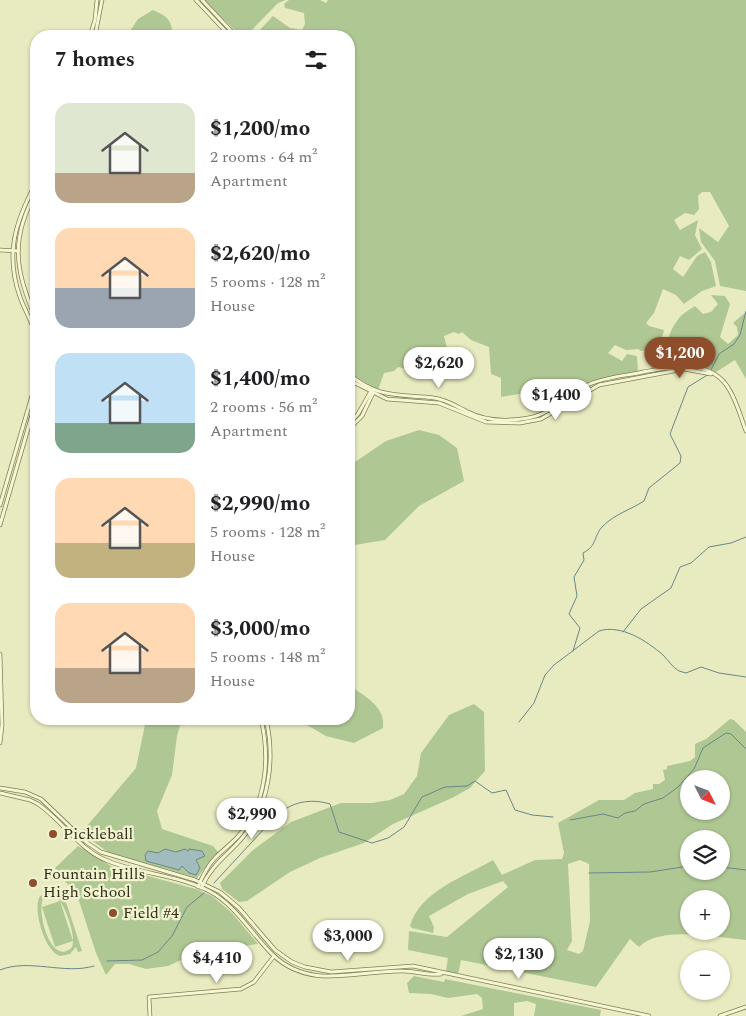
<!DOCTYPE html>
<html lang="en">
<head>
<meta charset="utf-8">
<style>
  :root { --surface:#fff; --page:#f2f2f2; --text:#202124; --muted:#757577; --accent:#8e4e2b }
  body { margin:0; font-family:Spectral,serif; background:var(--page); color:var(--text); height:100vh; display:flex; flex-direction:column; font-size:19px; white-space:nowrap }
  * { box-sizing:border-box; margin:0 }
  p { font-size:16px; color:var(--muted) }
  .icon { flex:none; width:28px; height:28px; fill:none; stroke:currentColor; stroke-width:2; stroke-linecap:round; stroke-linejoin:round }
  .map { position:relative; flex:1; overflow:hidden }
  .sheet { position:absolute; left:30px; top:30px; width:325px; height:695px; display:flex; flex-direction:column; background:var(--surface); border-radius:20px; box-shadow:0 1px 4px #0004 }
  .sheet>* { flex:none }
  .needle { width:32px; rotate:132deg }
  .buttons { position:absolute; left:680px; top:770px; display:grid; gap:10px }
  .buttons a { display:grid; place-items:center; width:50px; height:50px; border-radius:50%; background:var(--surface); box-shadow:0 1px 4px #0004; font-size:25px }
  .price { position:absolute; translate:-50% -42px; padding:0 11px; border-radius:18px; background:#fff; color:#222; font-size:16px; line-height:32px; filter:drop-shadow(0 1px 2px #0008) }
  .price::after { content:''; position:absolute; left:50%; top:30px; width:15px; height:11px; margin-left:-8px; background:inherit; clip-path:polygon(0 0,100% 0,50% 100%) }
  .price.on { background:var(--accent); color:#fff }
  ul { padding:0; list-style:none }
  li { display:flex; align-items:center; gap:15px; height:125px; padding:0 25px }
  li span { display:grid; place-items:center; flex:none; width:140px; height:100px; border-radius:15px; color:#555 }
  li>.icon { margin-inline-start:auto }
  span .icon { width:60px; height:60px; fill:#fffc; stroke-width:1 }
  li b { font-size:21px }
  h2 { display:flex; justify-content:space-between; align-items:center; height:60px; padding:0 25px; font-size:21px }
  .map>svg:first-child { display:block }
  .green { fill:#afc893; fill-rule:evenodd }
  .water { fill:#a2bbbd; stroke:#6a868a }
  .lines { fill:none; stroke-linecap:round; stroke-linejoin:round }
  .stream { stroke:#6a868a; stroke-width:1 }
  .tertiary-casing { stroke:#827e58; stroke-width:4.5 }
  .tertiary { stroke:#f4f7d1; stroke-width:3 }
  .poi-dot { fill:#8e4e2b; stroke:#f0f3ce; stroke-width:2 }
  .labels { text-anchor:middle; dominant-baseline:central; stroke-width:4.5; stroke-linejoin:round; paint-order:stroke }
  .poi-label { font-size:16px; fill:#332f1c; stroke:#f0f3ce; text-anchor:start }
</style>
</head>
<body>
<div class="map">
<svg width="746" height="1016" viewBox="0 0 746 1016">
  <rect width="100%" height="100%" fill="#e8ebbf"/>
  <g class="green">
    <path d="M203 0H286L278 3 246 36H241Z"/>
    <path d="M289 0H320L326 3 328 0H746V291L720 286 715 261 701 242 699 228 718 242 729 226 710 192H702L698 196 699 209 694 215 685 213 674 220 680 230 698 220 695 235 702 249 689 260 680 256 673 269 683 277 697 256 705 252 711 262 716 286 702 291 684 304 676 295 663 289 654 313 646 323 649 326 664 330C662 342 653 350 641 351L638 349 626 350 615 345 608 353 622 361 627 354 637 356 638 373 602 379 541 413 530 397 519 394 501 397V378L491 374 489 347 471 340 462 332 459 334 454 332 444 336 447 348 426 354 423 374H412V370L398 367 394 371 384 373 378 390 349 373V36H266L257 33 273 16 290 28 302 30 305 24 304 13 285 8 284 4Z"/>
    <path d="M153 10C168 17 171 19 173 36H130L128 34 138 19Z"/>
    <path d="M711 295 725 296 730 304 720 337 728 344 738 335 737 327 733 323 746 312V379L735 360 716 372 688 364 652 370 650 358C674 344 664 338 677 321 681 314 689 310 695 306L703 314 711 312 718 304Z"/>
    <path d="M419 430 439 435 457 448 464 481 419 506 385 540 349 546V466L386 441Z"/>
    <path d="M349 685C364 696 386 706 383 728L354 743 326 736 300 721V719H349Z"/>
    <path d="M474 704 484 712 485 771 470 788 452 798 393 824 364 843 320 858 290 872 247 901 239 902 222 889 220 883 253 850 291 822 341 803H372L390 800 404 794 417 776 421 753 449 715Z"/>
    <path d="M149 719H182L177 736 172 775 157 811 162 829 213 846 218 852 197 878 108 852 81 833 136 768 145 725Z"/>
    <path d="M730 719 734 720 746 732V940C716 938 661 925 639 947L630 939 596 987 461 960 458 974 446 971 448 958 408 950 409 931 447 937 508 887 503 881 468 894 429 916 434 927 433 933 412 928 410 926C420 891 464 877 493 860L502 875 535 860 562 859 564 853 558 823 599 800H624L635 793 653 789V784H659L665 780 663 770 667 769V766L690 761 695 757V744L706 739ZM689 779H721V811H689ZM689 839H721V871H689ZM580 860 589 864 590 921 583 951 579 954 567 950 572 941 568 864ZM689 899H721V931H689Z"/>
    <path d="M78 846 111 866 196 889 212 896 232 913 258 944 244 946 214 961 205 962 181 960 168 966 146 969 129 964H115L106 975 96 953 78 898 55 868Z"/>
    <path d="M52 891 59 893 65 899 82 951 78 952 76 947 70 954 60 956C45 952 32 909 40 896ZM54 895C64 900 77 937 72 947 51 969 35 908 44 897Z"/>
    <path d="M60 901 73 941 55 947 42 907Z"/>
    <path d="M414 976 444 982 445 979 601 1010 600 1016H534L536 1004 527 1001 514 1003V1016H461L483 1009 482 998 477 994 448 998 431 994 409 993 407 983Z"/>
  </g>
  <path class="water" d="M165 849 176 852 185 849 188 851 189 849 202 851 205 856 196 860 200 868 196 875 189 873 182 866 179 870 146 861 145 855 148 851 158 853Z"/>
  <g class="lines">
    <g class="stream">
      <path d="M711 370 719 354 734 344 740 335 746 311"/>
      <path d="M623 632 641 609 671 588 680 567 691 563 709 547 731 543 746 537"/>
      <path d="M573 651 580 628 569 614 577 596 574 577 584 560 583 553C598 545 593 536 603 526 615 514 630 510 644 501L649 488 680 463 681 456 670 434 688 387 709 374"/>
      <path d="M519 722 534 703 545 675 554 665 599 631C621 624 647 641 663 655 669 661 672 667 679 671L686 673 701 667 719 673 746 677"/>
      <path d="M570 820 603 814 618 818 625 813 635 811 644 804 663 798 678 787 694 769 703 748 726 733 731 734 746 749"/>
      <path d="M721 867 746 870"/>
      <path d="M589 873 650 872 689 866"/>
      <path d="M214 883 276 816C291 802 310 798 330 804L339 832 372 843 388 838 404 827 422 797 445 787 467 786 475 781 492 793 506 790 515 810 532 815 553 817"/>
      <path d="M107 961 142 960 158 952 172 936 187 907 204 893"/>
      <path d="M0 970C29 958 64 975 94 966"/>
    </g>
    <defs>
      <g id="tertiary">
        <path d="M196 0 230 36"/>
        <path d="M202 0 236 36"/>
        <path d="M90 36 95 20 97 0"/>
        <path d="M95 36 102 0"/>
        <path d="M36 183C15 222 5 254 20 297 25 311 33 323 36 337"/>
        <path d="M36 192C9 241 16 271 36 320"/>
        <path d="M0 250 18 251"/>
        <path d="M349 374C378 399 400 394 434 398 445 399 456 406 466 411 485 421 506 422 528 418 551 414 567 396 588 385 604 377 625 376 643 372 672 367 711 358 729 389 737 402 741 418 746 431"/>
        <path d="M349 380 387 399 439 403 486 422 520 423 541 419 599 385 684 369 711 374"/>
        <path d="M349 424 358 414 371 391"/>
        <path d="M349 429 362 416 373 393"/>
        <path d="M0 505 36 382"/>
        <path d="M0 525 36 401"/>
        <path d="M0 654 2 725 0 743"/>
        <path d="M0 788 25 792 41 799 86 842 101 852 195 880 220 892 239 908 275 950 292 962 305 967 331 972 413 966 649 1016"/>
        <path d="M0 793 30 800 38 804C63 821 79 850 108 861 140 874 178 875 209 891 236 905 252 935 273 955 311 991 358 970 403 971 416 971 429 976 441 974"/>
        <path d="M198 887C202 877 208 865 216 857 224 849 234 842 241 833 267 801 270 757 261 719"/>
        <path d="M201 888C212 864 227 856 243 837 270 805 275 758 266 719"/>
        <path d="M150 1016 149 997 241 989 254 982 274 956"/>
        <path d="M720 1016 746 1007"/>
      </g>
    </defs>
    <use href="#tertiary" class="tertiary-casing"/>
    <use href="#tertiary" class="tertiary"/>
  </g>
  <g class="poi-dot">
    <circle cx="53" cy="834" r="5"/>
    <circle cx="33" cy="883" r="5"/>
    <circle cx="113" cy="913" r="5"/>
  </g>
  <g class="labels">
    <g class="poi-label">
      <text x="63" y="834">Pickleball</text>
      <text x="43" y="874">Fountain Hills<tspan x="43" dy="18">High School</tspan></text>
      <text x="123" y="913">Field #4</text>
    </g>
  </g>
</svg>
<div class="buttons">
<a><svg class="needle" viewBox="-14 -14 28 28"><path d="M0-13l5 13h-10z" fill="#e53935"/><path d="M0 13l5-13h-10z" fill="#757577"/></svg></a>
<a><svg class="icon" aria-label="layers" viewBox="0 0 24 24"><path d="M12 4l9 5-9 5-9-5zM3 14l9 5 9-5"/></svg></a>
<a>+</a>
<a>−</a>
</div>
<b class="price on" style="left:680px;top:379px">$1,200</b>
<b class="price" style="left:439px;top:389px">$2,620</b>
<b class="price" style="left:556px;top:421px">$1,400</b>
<b class="price" style="left:252px;top:840px">$2,990</b>
<b class="price" style="left:348px;top:962px">$3,000</b>
<b class="price" style="left:519px;top:980px">$2,130</b>
<b class="price" style="left:217px;top:984px">$4,410</b>
<section class="sheet">
<h2>7 homes<svg class="icon" aria-label="filters" viewBox="0 0 24 24"><path d="M4 7h16M4 17h16"/><circle cx="9" cy="7" r="2"/><circle cx="15" cy="17" r="2"/></svg></h2>
<ul>
<li><span style="background:linear-gradient(#dfe7d0 70%,#b9a48a 0)"><svg class="icon" aria-label="home" viewBox="0 0 24 24"><path d="M3 11l9-7 9 7M6 9v11h12V9"/></svg></span><div><b>$1,200/mo</b><p>2 rooms · 64 m²</p><p>Apartment</p></div></li>
<li><span style="background:linear-gradient(#ffd9b3 60%,#9aa5b1 0)"><svg class="icon" aria-label="home" viewBox="0 0 24 24"><path d="M3 11l9-7 9 7M6 9v11h12V9"/></svg></span><div><b>$2,620/mo</b><p>5 rooms · 128 m²</p><p>House</p></div></li>
<li><span style="background:linear-gradient(#bfe0f5 70%,#7fa58c 0)"><svg class="icon" aria-label="home" viewBox="0 0 24 24"><path d="M3 11l9-7 9 7M6 9v11h12V9"/></svg></span><div><b>$1,400/mo</b><p>2 rooms · 56 m²</p><p>Apartment</p></div></li>
<li><span style="background:linear-gradient(#ffd9b3 65%,#c2b280 0)"><svg class="icon" aria-label="home" viewBox="0 0 24 24"><path d="M3 11l9-7 9 7M6 9v11h12V9"/></svg></span><div><b>$2,990/mo</b><p>5 rooms · 128 m²</p><p>House</p></div></li>
<li><span style="background:linear-gradient(#ffd9b3 65%,#b9a48a 0)"><svg class="icon" aria-label="home" viewBox="0 0 24 24"><path d="M3 11l9-7 9 7M6 9v11h12V9"/></svg></span><div><b>$3,000/mo</b><p>5 rooms · 148 m²</p><p>House</p></div></li>
</ul>
</section>
</div>
</body>
</html>
